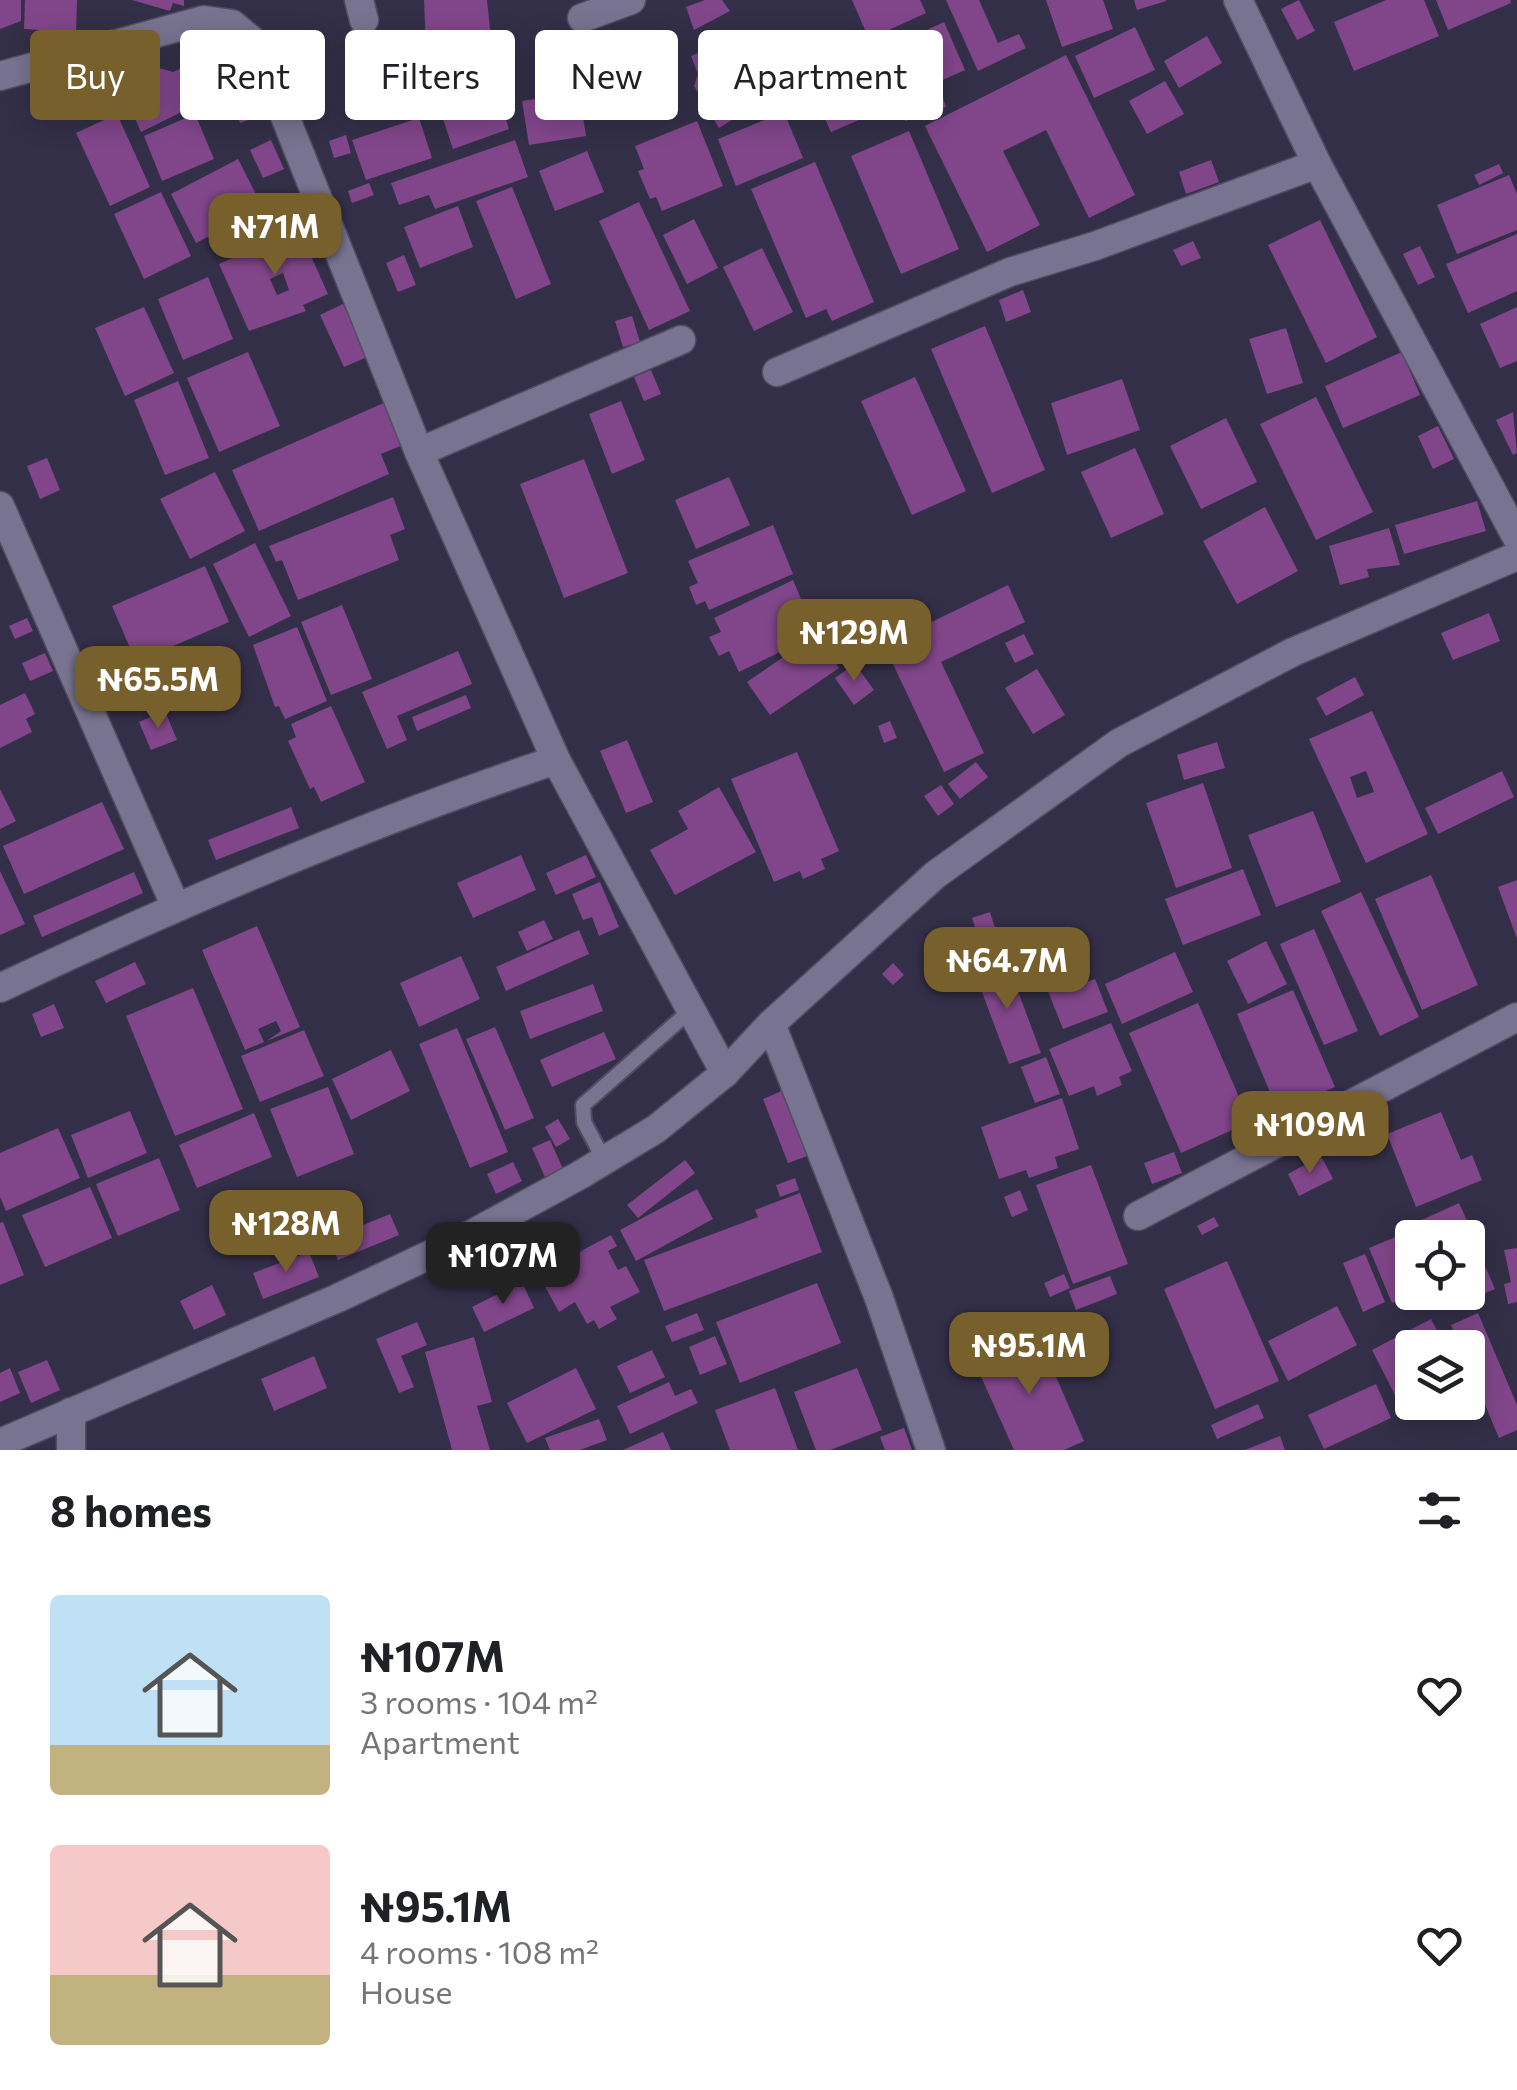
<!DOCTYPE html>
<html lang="en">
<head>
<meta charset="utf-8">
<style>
  :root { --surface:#fff; --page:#f6f6f6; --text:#202124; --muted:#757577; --accent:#78602c }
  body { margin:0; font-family:Commissioner,sans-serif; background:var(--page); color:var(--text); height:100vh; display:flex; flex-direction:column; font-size:38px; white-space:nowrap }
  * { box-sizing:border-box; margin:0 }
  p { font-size:32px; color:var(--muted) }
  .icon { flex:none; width:55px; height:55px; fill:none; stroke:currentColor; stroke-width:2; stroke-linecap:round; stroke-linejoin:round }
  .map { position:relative; height:1450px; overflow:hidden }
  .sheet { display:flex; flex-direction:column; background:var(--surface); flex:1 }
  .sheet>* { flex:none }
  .banner { position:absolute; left:30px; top:30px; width:1000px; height:90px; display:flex; gap:20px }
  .tools { position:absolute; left:1395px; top:1220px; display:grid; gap:20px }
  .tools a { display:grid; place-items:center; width:90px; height:90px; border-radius:10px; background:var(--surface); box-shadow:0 5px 25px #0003; font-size:50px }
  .price { position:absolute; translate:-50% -85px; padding:0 22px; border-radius:20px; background:var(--accent); color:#fff; font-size:32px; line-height:65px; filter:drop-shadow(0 2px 5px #0008) }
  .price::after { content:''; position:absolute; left:50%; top:60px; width:30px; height:22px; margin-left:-15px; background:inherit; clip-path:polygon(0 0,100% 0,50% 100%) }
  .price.on { background:#222; color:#fff }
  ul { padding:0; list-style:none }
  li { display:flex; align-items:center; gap:30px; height:250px; padding:0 50px }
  li span { display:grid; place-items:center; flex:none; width:280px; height:200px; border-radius:10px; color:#555 }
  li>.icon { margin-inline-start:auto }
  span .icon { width:120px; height:120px; fill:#fffc; stroke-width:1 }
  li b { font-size:42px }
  h2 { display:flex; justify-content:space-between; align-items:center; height:120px; padding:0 50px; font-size:42px }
  .tag { padding:0 35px; border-radius:10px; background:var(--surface); box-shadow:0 5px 25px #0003; font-size:35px; line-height:90px }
  .tag.on { background:var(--accent); color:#fff }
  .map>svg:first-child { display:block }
  .building { fill:#81468a; fill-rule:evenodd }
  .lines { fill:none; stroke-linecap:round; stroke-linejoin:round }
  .service-casing { stroke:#504d62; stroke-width:18 }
  .minor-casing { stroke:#504d62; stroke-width:31 }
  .service { stroke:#787390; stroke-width:14 }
  .minor { stroke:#787390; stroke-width:28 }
</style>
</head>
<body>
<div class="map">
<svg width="1517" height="1450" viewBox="0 0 1517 1450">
  <rect width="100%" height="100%" fill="#332f48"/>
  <g class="building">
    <path d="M0 0H21V21L0 29Z"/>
    <path d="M25 0H77L76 32 24 29Z"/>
    <path d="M132 0H184V6L173 3 170 11Z"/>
    <path d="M424 0H487L491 38H469L471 47 426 49Z"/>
    <path d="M705 0H722L730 11 694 30 686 7Z"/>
    <path d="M852 0H920L926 13 869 39Z"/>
    <path d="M946 0H979L998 43 1019 34 1026 48 978 71Z"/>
    <path d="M1046 0H1103L1113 29 1062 47Z"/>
    <path d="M1134 0H1166V1L1137 10Z"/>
    <path d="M1299 0 1315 31 1297 40 1281 9Z"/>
    <path d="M1386 0H1424L1439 36 1354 71 1334 22Z"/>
    <path d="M1436 0H1510L1511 3 1448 30Z"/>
    <path d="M944 22 965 70 898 100 877 53Z"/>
    <path d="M1135 27 1155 70 1094 98 1075 56Z"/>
    <path d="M1207 36 1222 63 1179 88 1164 61Z"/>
    <path d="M733 37 747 43 767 98 719 128 694 86 698 74 691 56Z"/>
    <path d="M864 46 891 106 831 132 804 73Z"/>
    <path d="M1066 55 1135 195 1089 218 1046 130 1003 151 1040 225 987 252 925 126Z"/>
    <path d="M208 56 222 92 141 132 121 86 159 68 173 72Z"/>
    <path d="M427 63 440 105 401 118 387 76Z"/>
    <path d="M248 80 260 116 240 123 227 86Z"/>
    <path d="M1165 81 1184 114 1147 134 1129 101Z"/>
    <path d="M579 92 586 136 529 145 522 101Z"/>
    <path d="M941 92 946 107 905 121 900 107Z"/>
    <path d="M498 96 509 129 453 149 442 116Z"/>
    <path d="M784 112 803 158 736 186 718 139Z"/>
    <path d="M117 114 150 187 110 206 76 133Z"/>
    <path d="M195 114 214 159 162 181 144 136Z"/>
    <path d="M419 118 432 158 366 180 352 140Z"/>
    <path d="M697 121 723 186 662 211 656 197 650 199 638 171 644 169 635 146Z"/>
    <path d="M909 131 959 249 901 274 851 156Z"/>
    <path d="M346 135 351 153 334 158 329 141Z"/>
    <path d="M271 140 284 169 263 178 250 150Z"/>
    <path d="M515 140 528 177 435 209 429 195 399 205 391 183Z"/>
    <path d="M587 151 604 192 555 211 539 171Z"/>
    <path d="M238 159 263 208 196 243 171 194Z"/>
    <path d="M1211 160 1219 182 1186 194 1179 172Z"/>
    <path d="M815 162 874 302 832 321 826 309 806 318 751 189Z"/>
    <path d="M1499 164 1503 173 1479 185 1474 175Z"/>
    <path d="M1509 175 1517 194V230L1457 254 1437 205Z"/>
    <path d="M369 183 374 195 352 203 348 191Z"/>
    <path d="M512 187 551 284 516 299 476 201Z"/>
    <path d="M161 192 191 256 144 279 114 214Z"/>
    <path d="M639 202 690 311 649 330 599 221Z"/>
    <path d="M458 206 473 247 420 268 404 227Z"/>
    <path d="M694 219 718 268 687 284 663 235Z"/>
    <path d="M1320 220 1377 337 1326 363 1268 245Z"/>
    <path d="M311 222 319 240 306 245 328 294 303 305 306 311 249 331 219 264ZM283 273 289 290 277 295 270 279Z"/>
    <path d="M1517 234V291L1468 313 1446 264Z"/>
    <path d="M1193 241 1201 258 1181 266 1173 250Z"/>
    <path d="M1420 246 1435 277 1418 285 1403 254Z"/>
    <path d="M762 248 793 312 754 331 723 267Z"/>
    <path d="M404 255 416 285 398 292 386 263Z"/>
    <path d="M208 277 233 339 183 360 158 299Z"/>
    <path d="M1023 290 1031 312 1006 322 999 300Z"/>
    <path d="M343 304 367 357 344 367 320 315Z"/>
    <path d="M144 307 174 373 125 396 95 328Z"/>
    <path d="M1517 307V361L1500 368 1480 324Z"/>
    <path d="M632 316 640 342 623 347 615 321Z"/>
    <path d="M985 326 1045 470 992 493 931 349Z"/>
    <path d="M1286 328 1303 383 1267 394 1249 339Z"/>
    <path d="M248 352 280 426 219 452 187 378Z"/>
    <path d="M1402 352 1420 395 1343 428 1325 386Z"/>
    <path d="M651 370 661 394 644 401 634 377Z"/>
    <path d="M915 377 966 491 912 515 861 401Z"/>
    <path d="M1122 379 1140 430 1067 455 1051 403Z"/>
    <path d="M178 381 209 458 165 475 134 400Z"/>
    <path d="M1316 397 1373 512 1316 540 1260 424Z"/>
    <path d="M621 401 645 460 612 474 589 414Z"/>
    <path d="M386 402 405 444 381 454 389 474 259 531 232 470Z"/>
    <path d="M1513 412 1517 453 1513 455 1496 420Z"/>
    <path d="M1226 418 1257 482 1201 509 1170 446Z"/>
    <path d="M1438 426 1454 459 1433 469 1418 436Z"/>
    <path d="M1135 448 1164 514 1111 538 1081 472Z"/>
    <path d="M47 458 60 490 40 499 27 466Z"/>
    <path d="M584 459 628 573 564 598 520 484Z"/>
    <path d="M215 472 245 531 190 559 160 499Z"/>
    <path d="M729 477 750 525 696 549 675 500Z"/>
    <path d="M393 497 405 529 390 535 399 560 298 600 282 560 276 562 269 546Z"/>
    <path d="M1477 501 1486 531 1404 554 1395 525Z"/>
    <path d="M1265 507 1298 571 1237 604 1203 541Z"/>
    <path d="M773 525 793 574 709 610 705 601 696 605 689 587 698 583 688 561Z"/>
    <path d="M1389 528 1400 565 1367 569 1369 577 1340 585 1329 546Z"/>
    <path d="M255 543 291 616 249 637 213 564Z"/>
    <path d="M205 566 229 622 136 662 112 606Z"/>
    <path d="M793 580 816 635 839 668 770 715 747 682 815 635 739 672 729 651 719 656 709 637 721 632 714 618Z"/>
    <path d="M1008 585 1025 622 941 662 984 753 944 772 884 645Z"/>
    <path d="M342 605 372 679 331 695 301 622Z"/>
    <path d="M1489 613 1500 641 1453 660 1441 633Z"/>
    <path d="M27 618 33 631 15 639 9 626Z"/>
    <path d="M297 627 327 701 285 719 279 706 275 707 253 645Z"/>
    <path d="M1024 634 1034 654 1015 663 1005 643Z"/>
    <path d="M458 651 472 684 397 716 407 740 387 749 362 692Z"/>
    <path d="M45 653 53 671 30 681 22 663Z"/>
    <path d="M855 664 874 690 854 705 835 678Z"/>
    <path d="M1037 669 1065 715 1033 734 1005 688Z"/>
    <path d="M1355 677 1364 695 1326 716 1316 698Z"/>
    <path d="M25 693 35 714 26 719 32 732 0 748V705Z"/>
    <path d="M466 695 471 708 417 731 412 717Z"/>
    <path d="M331 706 365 782 321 802 314 787 310 789 288 741 296 737 291 724Z"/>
    <path d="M165 711 177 740 151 750 139 722Z"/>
    <path d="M1372 711 1428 834 1366 863 1309 739ZM1366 771 1374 792 1357 798 1350 777Z"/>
    <path d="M890 721 897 738 884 743 878 726Z"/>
    <path d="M627 740 653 802 626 813 600 751Z"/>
    <path d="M1217 742 1225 768 1184 780 1177 755Z"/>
    <path d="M797 752 839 851 821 859 825 869 803 879 800 871 774 882 731 779Z"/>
    <path d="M976 762 988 777 960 799 948 784Z"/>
    <path d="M1502 771 1514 797 1438 834 1425 808Z"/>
    <path d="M1203 783 1232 868 1176 888 1146 803Z"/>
    <path d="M941 785 954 804 938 816 924 796Z"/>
    <path d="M719 787 756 852 675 895 650 850 688 829 678 811Z"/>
    <path d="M0 789 16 821 0 829Z"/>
    <path d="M102 802 124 849 24 894 3 846Z"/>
    <path d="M291 807 299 828 216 860 208 840Z"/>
    <path d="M1313 811 1341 882 1276 907 1248 835Z"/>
    <path d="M521 855 536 890 473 918 457 883Z"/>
    <path d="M586 855 596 877 556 895 546 873Z"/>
    <path d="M1243 869 1261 915 1183 945 1165 899Z"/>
    <path d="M0 871 25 924 0 935Z"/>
    <path d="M134 872 143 893 42 937 33 916Z"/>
    <path d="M1431 875 1478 985 1422 1010 1375 899Z"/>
    <path d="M1517 880V939L1498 887Z"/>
    <path d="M600 882 619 927 599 936 592 917 583 920 572 894Z"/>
    <path d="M1361 892 1419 1017 1380 1036 1321 911Z"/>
    <path d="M990 912 1004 956 987 962 972 918Z"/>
    <path d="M544 920 553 939 527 951 518 932Z"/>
    <path d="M257 926 300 1027 267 1041 281 1031 276 1021 258 1029 264 1042 245 1050 202 950Z"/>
    <path d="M1314 929 1358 1031 1324 1045 1280 944Z"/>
    <path d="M579 930 589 954 506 991 496 967Z"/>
    <path d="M1266 941 1287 984 1248 1004 1227 961Z"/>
    <path d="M1175 952 1193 992 1122 1024 1105 984Z"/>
    <path d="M461 956 480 999 419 1027 400 983Z"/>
    <path d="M1006 959 1041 1053 1009 1064 974 971Z"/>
    <path d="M135 962 146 984 106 1003 95 981Z"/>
    <path d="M893 963 904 975 893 985 882 974Z"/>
    <path d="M1063 979 1067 989 1095 979 1108 1012 1063 1029 1046 986Z"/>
    <path d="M593 984 603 1011 530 1039 520 1011Z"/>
    <path d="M193 988 243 1109 175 1136 126 1016Z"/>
    <path d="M1293 990 1335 1087 1278 1111 1237 1014Z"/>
    <path d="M1198 1003 1250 1122 1181 1153 1129 1033Z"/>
    <path d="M54 1004 64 1028 41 1037 32 1014Z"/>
    <path d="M1111 1023 1132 1071 1119 1077 1122 1085 1097 1096 1094 1086 1069 1096 1049 1049Z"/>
    <path d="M495 1027 534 1118 505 1130 466 1039Z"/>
    <path d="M457 1028 508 1152 470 1168 419 1044Z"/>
    <path d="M304 1030 324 1076 260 1102 241 1056Z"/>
    <path d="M604 1032 616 1059 552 1087 540 1060Z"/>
    <path d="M391 1050 410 1091 351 1120 332 1079Z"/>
    <path d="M1046 1057 1060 1094 1035 1103 1021 1067Z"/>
    <path d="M328 1087 354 1154 297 1177 270 1109Z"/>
    <path d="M784 1090 810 1155 788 1163 763 1099Z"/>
    <path d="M1062 1098 1079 1149 1055 1157 1058 1168 1029 1178 1026 1170 999 1179 981 1127Z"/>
    <path d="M130 1111 147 1153 88 1178 71 1135Z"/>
    <path d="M1441 1112 1461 1160 1472 1155 1482 1180 1416 1207 1387 1134Z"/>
    <path d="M254 1113 272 1157 197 1188 179 1145Z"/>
    <path d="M558 1119 570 1139 556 1147 545 1127Z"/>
    <path d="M58 1128 80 1178 6 1211 0 1197V1153Z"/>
    <path d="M550 1140 563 1169 545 1177 532 1148Z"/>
    <path d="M1174 1152 1182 1173 1152 1184 1144 1163Z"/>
    <path d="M1321 1156 1333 1179 1299 1196 1288 1174Z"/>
    <path d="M159 1158 180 1210 118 1236 96 1184Z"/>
    <path d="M685 1160 695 1173 638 1218 627 1205Z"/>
    <path d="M513 1162 522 1181 496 1194 487 1174Z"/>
    <path d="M1091 1165 1128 1264 1073 1284 1036 1185Z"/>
    <path d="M795 1178 799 1190 780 1197 776 1185Z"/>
    <path d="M90 1187 112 1238 45 1267 22 1215Z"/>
    <path d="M697 1189 713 1219 636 1261 620 1230Z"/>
    <path d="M1020 1190 1028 1210 1012 1217 1004 1197Z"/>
    <path d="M800 1193 822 1252 664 1311 644 1260 758 1217 755 1210Z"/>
    <path d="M1459 1203 1468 1223 1477 1220 1484 1234 1477 1237 1481 1258 1468 1264V1238H1419L1413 1224Z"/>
    <path d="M390 1214 399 1235 338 1260 329 1239Z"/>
    <path d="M1214 1217 1219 1226 1202 1235 1197 1226Z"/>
    <path d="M3 1222 24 1275 0 1285V1223Z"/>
    <path d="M1403 1234 1412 1256V1295L1392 1303 1369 1248Z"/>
    <path d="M611 1235 617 1246 608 1251 618 1270 626 1266 640 1292 610 1307 617 1319 599 1329 594 1320 587 1324 575 1302 559 1312 538 1274Z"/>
    <path d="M1517 1248V1302L1508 1304 1504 1284 1511 1282 1504 1250Z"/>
    <path d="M309 1252 319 1277 263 1299 253 1273Z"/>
    <path d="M1365 1254 1385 1302 1363 1312 1343 1263Z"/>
    <path d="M1227 1261 1279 1381 1215 1409 1164 1289Z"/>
    <path d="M1486 1268 1495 1289 1450 1308 1443 1292H1468V1276Z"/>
    <path d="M1064 1274 1070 1288 1050 1297 1044 1283Z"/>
    <path d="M1110 1276 1117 1294 1076 1310 1069 1291Z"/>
    <path d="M522 1282 534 1308 484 1332 472 1307Z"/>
    <path d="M817 1283 841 1343 740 1383 716 1322Z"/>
    <path d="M212 1285 226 1315 194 1330 180 1301Z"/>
    <path d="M1337 1306 1357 1345 1288 1381 1268 1341Z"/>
    <path d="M697 1313 704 1330 672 1342 665 1326Z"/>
    <path d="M1478 1313 1517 1405V1430L1499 1438 1468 1364V1348H1461L1451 1325Z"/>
    <path d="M1431 1319 1446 1348H1412V1389L1396 1397 1372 1350Z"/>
    <path d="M417 1322 427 1345 401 1356 414 1387 399 1393 376 1339Z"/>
    <path d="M1037 1333 1084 1441 1064 1450H1014L974 1361Z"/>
    <path d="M715 1336 727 1364 700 1375 689 1347Z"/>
    <path d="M474 1337 492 1402 477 1406 490 1450H452L425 1352Z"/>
    <path d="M652 1350 665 1377 630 1393 617 1366Z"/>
    <path d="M314 1356 327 1388 274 1411 261 1379Z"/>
    <path d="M47 1360 60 1390 31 1403 18 1372Z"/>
    <path d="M10 1368 20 1393 0 1402V1373Z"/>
    <path d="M576 1368 596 1409 527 1443 507 1403Z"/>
    <path d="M857 1368 882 1430 830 1450H816L794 1392Z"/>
    <path d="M669 1382 675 1396 691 1389 698 1403 630 1434 617 1406Z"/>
    <path d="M1376 1384 1391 1418 1324 1449 1308 1415Z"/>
    <path d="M775 1388 798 1450H730L715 1410Z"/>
    <path d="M1258 1404 1264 1418 1217 1439 1211 1425Z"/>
    <path d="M599 1419 607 1440 580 1450H550L545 1438Z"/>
    <path d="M904 1428 912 1450H885L880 1437Z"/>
    <path d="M663 1432 671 1450H623Z"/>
    <path d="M1280 1436 1285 1450H1245Z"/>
  </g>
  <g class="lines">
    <defs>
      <path id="service" d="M604 1160 584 1122 583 1105 691 1010"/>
      <g id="minor">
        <path d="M359 0 364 20"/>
        <path d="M1238 0 1317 164 1517 538"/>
        <path d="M582 18 631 0"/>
        <path d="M0 76 204 20 232 24 256 44 419 452 556 760 725 1073"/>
        <path d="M777 372 1010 272 1095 246 1317 164"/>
        <path d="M419 452 681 340"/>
        <path d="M0 506 175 905"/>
        <path d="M0 988C182 902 365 824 556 760"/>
        <path d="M771 1024 879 1298 931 1450"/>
        <path d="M1138 1216 1517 1017"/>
        <path d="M0 1443 338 1298 461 1240 580 1175 656 1129 725 1073 771 1024 935 875 1119 743 1293 652 1517 556"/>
        <path d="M71 1450V1412"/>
      </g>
    </defs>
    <use href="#service" class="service-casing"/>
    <use href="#minor" class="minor-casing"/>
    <use href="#service" class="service"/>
    <use href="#minor" class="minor"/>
  </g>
</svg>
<div class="tools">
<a><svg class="icon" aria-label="locate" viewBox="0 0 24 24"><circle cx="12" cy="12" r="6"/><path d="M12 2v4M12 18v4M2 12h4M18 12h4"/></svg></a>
<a><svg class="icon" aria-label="layers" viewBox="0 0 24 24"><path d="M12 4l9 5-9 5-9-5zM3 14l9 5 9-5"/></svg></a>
</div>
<b class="price" style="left:275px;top:278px">₦71M</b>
<b class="price" style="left:854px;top:684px">₦129M</b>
<b class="price" style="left:158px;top:731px">₦65.5M</b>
<b class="price" style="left:1007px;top:1012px">₦64.7M</b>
<b class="price" style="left:1310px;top:1176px">₦109M</b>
<b class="price" style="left:286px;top:1275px">₦128M</b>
<b class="price on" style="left:503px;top:1307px">₦107M</b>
<b class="price" style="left:1029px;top:1397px">₦95.1M</b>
<div class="banner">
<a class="tag on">Buy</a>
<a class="tag">Rent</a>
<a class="tag">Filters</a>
<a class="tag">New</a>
<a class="tag">Apartment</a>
</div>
</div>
<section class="sheet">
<h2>8 homes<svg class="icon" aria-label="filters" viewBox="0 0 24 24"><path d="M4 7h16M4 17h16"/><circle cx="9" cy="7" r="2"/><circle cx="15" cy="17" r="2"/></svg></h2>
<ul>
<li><span style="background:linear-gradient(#bfe0f5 75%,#c2b280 0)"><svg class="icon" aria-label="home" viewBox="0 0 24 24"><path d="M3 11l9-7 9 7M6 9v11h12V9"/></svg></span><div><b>₦107M</b><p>3 rooms · 104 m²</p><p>Apartment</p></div><svg class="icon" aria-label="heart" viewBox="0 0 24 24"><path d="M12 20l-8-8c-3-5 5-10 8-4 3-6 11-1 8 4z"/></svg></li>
<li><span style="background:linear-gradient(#f6c9c9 65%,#c2b280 0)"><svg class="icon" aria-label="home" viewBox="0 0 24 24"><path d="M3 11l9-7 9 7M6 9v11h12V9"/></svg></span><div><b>₦95.1M</b><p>4 rooms · 108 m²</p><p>House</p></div><svg class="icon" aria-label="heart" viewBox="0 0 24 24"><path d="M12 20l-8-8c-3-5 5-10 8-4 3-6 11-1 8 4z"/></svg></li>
</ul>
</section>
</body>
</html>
